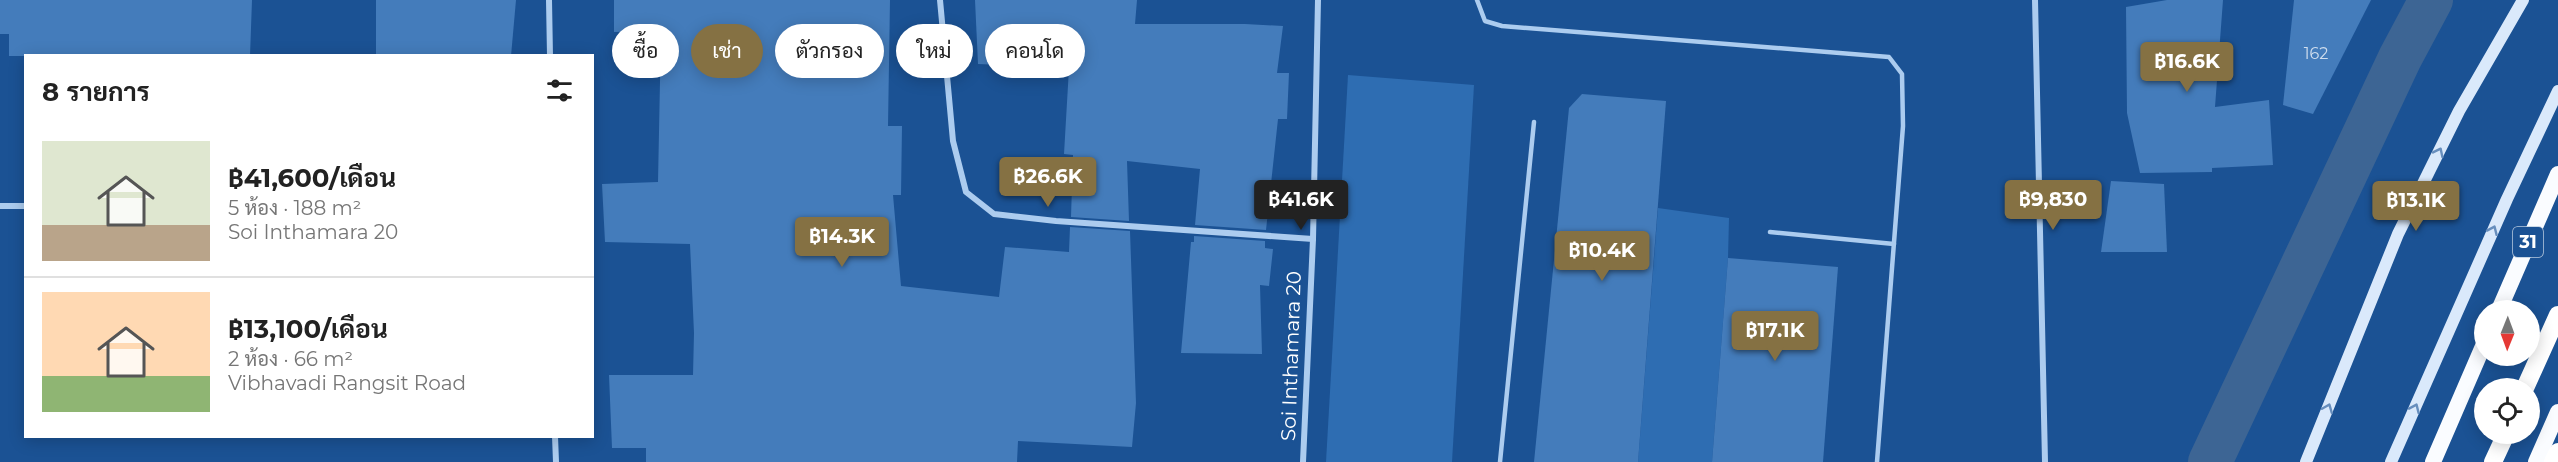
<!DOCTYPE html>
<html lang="th">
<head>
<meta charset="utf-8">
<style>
  :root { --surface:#fff; --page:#f6f6f6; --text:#222; --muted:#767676; --line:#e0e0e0; --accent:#857143 }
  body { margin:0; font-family:Montserrat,Sarabun,sans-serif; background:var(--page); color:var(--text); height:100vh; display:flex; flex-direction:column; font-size:22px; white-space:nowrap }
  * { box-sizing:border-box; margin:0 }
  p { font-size:20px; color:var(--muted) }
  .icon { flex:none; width:33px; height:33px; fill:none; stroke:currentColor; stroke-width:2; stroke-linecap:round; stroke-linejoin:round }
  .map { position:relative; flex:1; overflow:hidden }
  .panel { position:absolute; left:24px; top:54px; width:570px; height:384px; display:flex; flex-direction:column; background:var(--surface); border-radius:0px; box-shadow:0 3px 15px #0003 }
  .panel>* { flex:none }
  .top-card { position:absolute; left:612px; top:24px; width:570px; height:54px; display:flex; gap:12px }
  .needle { width:39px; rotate:181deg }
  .controls { position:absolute; left:2474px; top:300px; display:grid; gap:12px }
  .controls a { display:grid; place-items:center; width:66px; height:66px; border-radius:50%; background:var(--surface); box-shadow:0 3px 15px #0003; font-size:30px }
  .price { position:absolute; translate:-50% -51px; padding:0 14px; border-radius:6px; background:var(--accent); color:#fff; font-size:20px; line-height:39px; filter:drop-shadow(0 2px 3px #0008) }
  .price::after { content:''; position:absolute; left:50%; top:36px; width:18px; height:14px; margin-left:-9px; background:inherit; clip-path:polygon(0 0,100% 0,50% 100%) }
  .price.active { background:#222; color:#fff }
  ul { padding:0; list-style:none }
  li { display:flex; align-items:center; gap:18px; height:150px; padding:0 18px }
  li+li { border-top:2px solid var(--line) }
  li span { display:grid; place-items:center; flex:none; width:168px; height:120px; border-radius:0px; color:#555 }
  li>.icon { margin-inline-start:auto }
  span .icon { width:72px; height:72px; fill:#fffc; stroke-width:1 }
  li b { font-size:26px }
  h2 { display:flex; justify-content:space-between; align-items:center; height:72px; padding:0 18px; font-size:26px }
  .tag { padding:0 21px; border-radius:27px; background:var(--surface); box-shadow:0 3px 15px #0003; font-size:21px; line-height:54px }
  .tag.active { background:var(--accent); color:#fff }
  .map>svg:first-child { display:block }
  .green { fill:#2e6db2 }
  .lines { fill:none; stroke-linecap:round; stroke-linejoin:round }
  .canal { stroke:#3d6594; stroke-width:44 }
  .building { fill:#447cbb }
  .service { stroke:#acccef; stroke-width:4.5 }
  .minor { stroke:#acccef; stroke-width:6 }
  .secondary { stroke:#dae9fb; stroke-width:12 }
  .trunk { stroke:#fafcff; stroke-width:16 }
  .motorway { stroke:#fff; stroke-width:18 }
  .oneway { stroke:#678ebd }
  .labels { text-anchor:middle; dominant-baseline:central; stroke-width:4.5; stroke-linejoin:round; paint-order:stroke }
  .number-label { font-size:16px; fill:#d0deee }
  .shield { fill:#1b5294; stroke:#bbcbdf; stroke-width:1.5 }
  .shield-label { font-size:18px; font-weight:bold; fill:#fff }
  .street-label { font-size:20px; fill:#fff; stroke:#1b5294 }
</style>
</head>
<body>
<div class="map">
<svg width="2558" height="462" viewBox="0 0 2558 462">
  <rect width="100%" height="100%" fill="#1b5294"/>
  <g class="green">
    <path d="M1348 75 1474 85 1452 462H1326Z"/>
    <path d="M1658 208 1729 218 1728 258 1712 462H1638Z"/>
  </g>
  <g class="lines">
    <path class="canal" d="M2210 462 2400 58 2431 0"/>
  </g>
  <g class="building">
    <path d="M0 0H252L250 56H9V34H0Z"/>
    <path d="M376 0H516L511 56H376Z"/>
    <path d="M614 0H890L888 126H902L901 195H893L901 286 999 297 1005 247 1069 252 1070 227 1130 231 1136 403 1132 447 1018 441 1017 462H646V448H612L609 375H693L694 333 690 244 605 242 602 184 658 182 661 31 614 32Z"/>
    <path d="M975 0H1137L1135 24H1245L1283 26 1277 73H1289L1287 119H1278L1266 230 1195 225 1200 169 1127 161 1129 221 1071 217 1073 155 1064 154 1069 68 978 64Z"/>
    <path d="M2167 0H2223L2215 107 2269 100 2273 165 2212 168V172L2140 173 2127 113 2126 7Z"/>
    <path d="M2294 0H2371L2313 114 2283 105Z"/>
    <path d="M1582 94 1666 101 1638 462H1534L1569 108Z"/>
    <path d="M2111 181 2164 184 2167 252H2101Z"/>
    <path d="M1194 236 1265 241V248L1273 249 1269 286 1260 285 1262 354 1181 353 1191 242H1194Z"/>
    <path d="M1728 258 1838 267 1823 462H1712Z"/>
  </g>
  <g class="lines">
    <g class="service">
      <path d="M1477 0 1485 21 1502 26 1889 57 1902 74 1903 126 1877 462"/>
      <path d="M1770 232 1894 244"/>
      <path d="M1500 462 1534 122"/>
    </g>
    <g class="minor">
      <path d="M549 0 550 56"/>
      <path d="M940 0 953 141 966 192 994 214 1056 221 1313 239"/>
      <path d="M2035 0 2045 462"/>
      <path d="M0 206H26"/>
      <path d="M555 436 556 462"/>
      <path d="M1303 462 1313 239 1318 0"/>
    </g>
    <g class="secondary">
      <path d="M2306 462 2398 234 2459 111 2523 0"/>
      <path d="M2391 462 2507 199 2558 91"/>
    </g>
    <g class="trunk">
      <path d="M2499 310 2558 174"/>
      <path d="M2433 462 2484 344"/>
      <path d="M2536 462 2558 412"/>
    </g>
    <g class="motorway">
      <path d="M2525 388 2558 315"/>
      <path d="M2493 462 2506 434"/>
      <path d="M2553 462 2558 452"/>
    </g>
  </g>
  <defs><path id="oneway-chevron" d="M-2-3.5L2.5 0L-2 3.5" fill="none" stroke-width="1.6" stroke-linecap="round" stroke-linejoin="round" transform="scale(1.5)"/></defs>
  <g class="oneway">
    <use href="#oneway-chevron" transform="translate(2439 152) rotate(-64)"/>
    <use href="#oneway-chevron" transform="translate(2493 230) rotate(-66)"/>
    <use href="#oneway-chevron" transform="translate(2328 408) rotate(-68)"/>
    <use href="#oneway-chevron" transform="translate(2415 408) rotate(-66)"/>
  </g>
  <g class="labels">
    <g class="number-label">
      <text x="2316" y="53">162</text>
    </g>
    <rect class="shield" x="2513" y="227" width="30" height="30" rx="4.5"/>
    <g class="shield-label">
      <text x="2528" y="242">31</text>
    </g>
    <g class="street-label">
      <text transform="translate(1291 356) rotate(-88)">Soi Inthamara 20</text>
    </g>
  </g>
</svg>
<div class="controls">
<a><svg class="needle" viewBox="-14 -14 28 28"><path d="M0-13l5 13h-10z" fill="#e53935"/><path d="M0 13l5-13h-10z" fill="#767676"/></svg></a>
<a><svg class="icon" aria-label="locate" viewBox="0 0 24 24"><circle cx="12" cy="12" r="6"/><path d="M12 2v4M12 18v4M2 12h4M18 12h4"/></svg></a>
</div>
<b class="price" style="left:2187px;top:93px">฿16.6K</b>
<b class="price" style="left:1048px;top:208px">฿26.6K</b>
<b class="price active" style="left:1301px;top:231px">฿41.6K</b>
<b class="price" style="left:2053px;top:231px">฿9,830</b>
<b class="price" style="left:2416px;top:232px">฿13.1K</b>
<b class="price" style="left:842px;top:268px">฿14.3K</b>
<b class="price" style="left:1602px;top:282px">฿10.4K</b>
<b class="price" style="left:1775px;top:362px">฿17.1K</b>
<div class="top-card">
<a class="tag">ซื้อ</a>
<a class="tag active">เช่า</a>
<a class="tag">ตัวกรอง</a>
<a class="tag">ใหม่</a>
<a class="tag">คอนโด</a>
</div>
<section class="panel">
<h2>8 รายการ<svg class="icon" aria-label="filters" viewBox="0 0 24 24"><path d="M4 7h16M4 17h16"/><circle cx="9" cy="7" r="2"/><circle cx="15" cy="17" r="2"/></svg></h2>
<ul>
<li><span style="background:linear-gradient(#dfe7d0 70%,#b9a48a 0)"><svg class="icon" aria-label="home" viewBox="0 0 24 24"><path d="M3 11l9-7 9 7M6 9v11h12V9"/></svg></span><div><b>฿41,600/เดือน</b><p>5 ห้อง · 188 m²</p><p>Soi Inthamara 20</p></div></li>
<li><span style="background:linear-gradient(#ffd9b3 70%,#8fb573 0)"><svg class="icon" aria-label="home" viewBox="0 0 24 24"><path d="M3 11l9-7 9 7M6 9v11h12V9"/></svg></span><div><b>฿13,100/เดือน</b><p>2 ห้อง · 66 m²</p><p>Vibhavadi Rangsit Road</p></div></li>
</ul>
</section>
</div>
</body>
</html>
